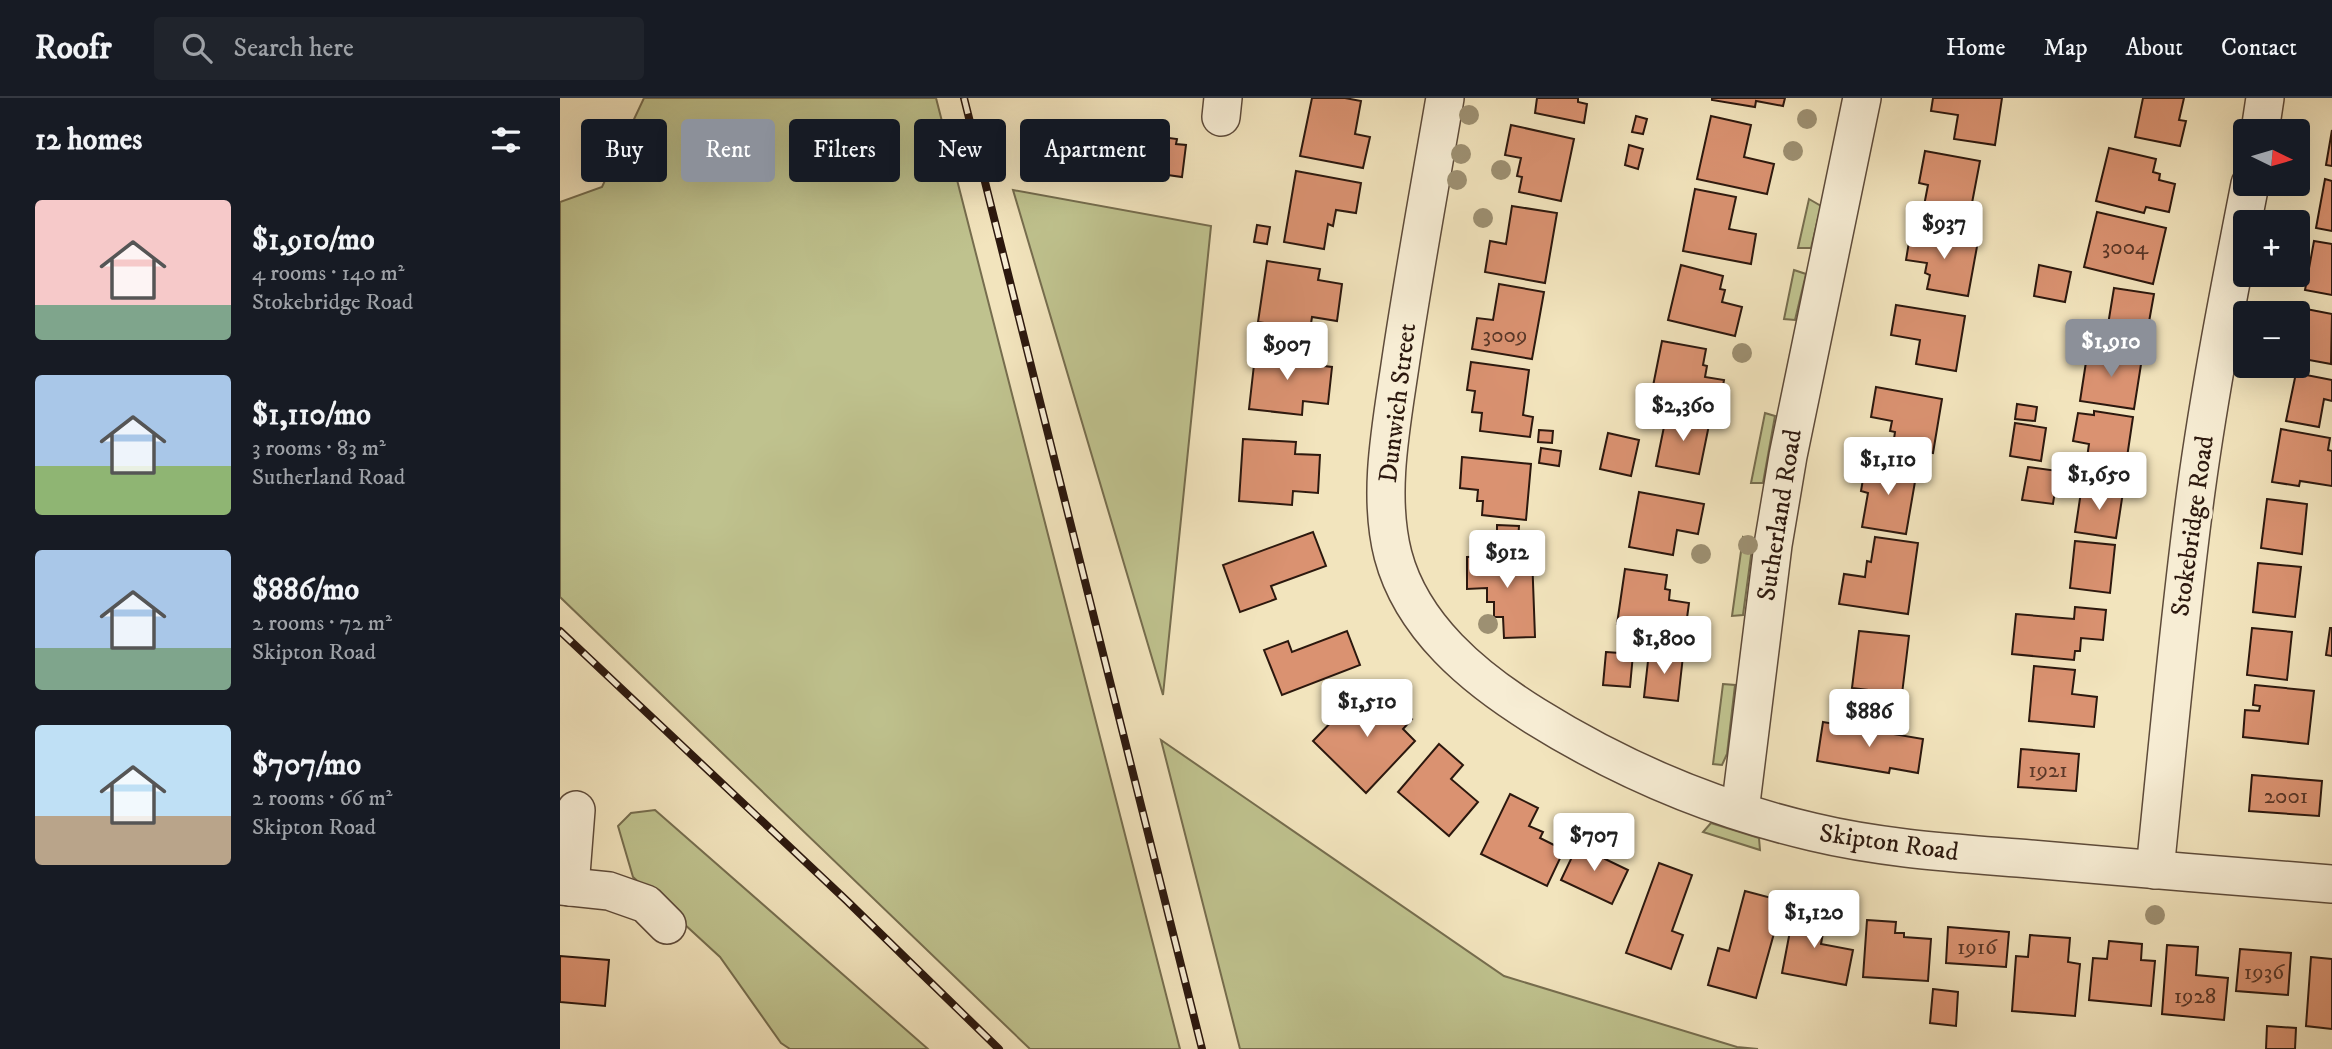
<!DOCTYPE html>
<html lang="en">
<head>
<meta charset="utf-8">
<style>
  :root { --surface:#171b24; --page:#20242c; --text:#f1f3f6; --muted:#9ea1a6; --line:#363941; --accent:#8c9099 }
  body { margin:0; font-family:"IM FELL DW Pica",serif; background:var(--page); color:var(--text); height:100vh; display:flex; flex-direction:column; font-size:26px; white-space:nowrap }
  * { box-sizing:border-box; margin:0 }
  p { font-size:23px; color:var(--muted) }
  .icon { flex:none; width:38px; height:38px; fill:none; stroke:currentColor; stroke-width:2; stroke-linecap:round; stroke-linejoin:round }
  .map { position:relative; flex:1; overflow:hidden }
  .panel { display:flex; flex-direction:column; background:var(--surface); width:560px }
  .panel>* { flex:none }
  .top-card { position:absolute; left:21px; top:21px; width:665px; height:63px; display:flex; gap:14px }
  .needle { width:46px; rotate:95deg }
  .fabs { position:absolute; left:1673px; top:21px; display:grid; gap:14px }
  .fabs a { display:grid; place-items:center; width:77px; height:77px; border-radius:7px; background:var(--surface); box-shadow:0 7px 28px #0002; font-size:35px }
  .price { position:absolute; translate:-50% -60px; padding:0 16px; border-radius:7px; background:#fff; color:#222; font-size:23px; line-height:46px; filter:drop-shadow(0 2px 4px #0008) }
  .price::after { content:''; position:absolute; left:50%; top:42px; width:21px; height:16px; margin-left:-10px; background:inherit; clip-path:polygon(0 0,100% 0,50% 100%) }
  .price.selected { background:var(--accent); color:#fff }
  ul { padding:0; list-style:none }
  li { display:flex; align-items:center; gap:21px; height:175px; padding:0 35px }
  li span { display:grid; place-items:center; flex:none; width:196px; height:140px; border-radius:7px; color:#555 }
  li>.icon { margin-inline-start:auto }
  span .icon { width:84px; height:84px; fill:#fffc; stroke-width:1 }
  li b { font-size:30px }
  h2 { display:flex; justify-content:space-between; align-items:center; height:84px; padding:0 35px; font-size:30px }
  .pill { padding:0 24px; border-radius:7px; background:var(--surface); box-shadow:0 7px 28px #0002; font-size:24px; line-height:63px }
  .pill.selected { background:var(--accent); color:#fff }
  header { display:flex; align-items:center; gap:42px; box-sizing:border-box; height:98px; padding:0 35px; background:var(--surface); border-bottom:2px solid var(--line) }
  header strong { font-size:33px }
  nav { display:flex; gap:38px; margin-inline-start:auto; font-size:24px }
  .search { width:490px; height:63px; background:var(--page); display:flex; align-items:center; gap:18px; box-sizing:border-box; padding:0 24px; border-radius:7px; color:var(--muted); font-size:26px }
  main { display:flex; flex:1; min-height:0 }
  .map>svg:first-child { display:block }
  .green { fill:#bfc28e; stroke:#766d4e; stroke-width:2 }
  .building { fill:#da9271; stroke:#2c180e; stroke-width:2 }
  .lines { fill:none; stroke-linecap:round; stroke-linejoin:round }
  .minor-casing { stroke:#5e4b3a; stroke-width:40 }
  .minor { stroke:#f7edd4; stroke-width:37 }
  .rail-casing { stroke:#2c180e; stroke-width:8 }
  .rail { stroke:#f7edd4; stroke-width:5; stroke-dasharray:16; stroke-linecap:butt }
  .tree { fill:#9d9072 }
  .labels { text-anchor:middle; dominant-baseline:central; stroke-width:7; stroke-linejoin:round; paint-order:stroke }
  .number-label { font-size:23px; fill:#583627 }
  .street-label { font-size:26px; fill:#2c180e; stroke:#f7edd4 }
</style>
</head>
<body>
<header>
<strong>Roofr</strong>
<div class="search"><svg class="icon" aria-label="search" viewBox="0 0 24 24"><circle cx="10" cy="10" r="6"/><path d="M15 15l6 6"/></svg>Search here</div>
<nav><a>Home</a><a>Map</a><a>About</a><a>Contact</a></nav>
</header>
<main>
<section class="panel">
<h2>12 homes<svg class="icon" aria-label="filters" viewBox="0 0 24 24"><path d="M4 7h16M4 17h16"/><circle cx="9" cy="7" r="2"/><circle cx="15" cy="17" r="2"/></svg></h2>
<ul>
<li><span style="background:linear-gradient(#f6c9c9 75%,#7fa58c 0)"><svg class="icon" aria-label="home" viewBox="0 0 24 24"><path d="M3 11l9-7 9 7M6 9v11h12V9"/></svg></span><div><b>$1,910/mo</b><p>4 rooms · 140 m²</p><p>Stokebridge Road</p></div></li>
<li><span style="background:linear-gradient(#a9c7e8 65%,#8fb573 0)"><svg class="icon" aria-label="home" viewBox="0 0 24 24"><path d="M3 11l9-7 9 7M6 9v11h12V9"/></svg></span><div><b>$1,110/mo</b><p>3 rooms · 83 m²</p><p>Sutherland Road</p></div></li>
<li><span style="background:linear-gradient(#a9c7e8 70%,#7fa58c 0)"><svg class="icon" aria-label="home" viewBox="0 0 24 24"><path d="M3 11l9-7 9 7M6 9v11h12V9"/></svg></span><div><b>$886/mo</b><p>2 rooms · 72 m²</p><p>Skipton Road</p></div></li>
<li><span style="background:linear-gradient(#bfe0f5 65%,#b9a48a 0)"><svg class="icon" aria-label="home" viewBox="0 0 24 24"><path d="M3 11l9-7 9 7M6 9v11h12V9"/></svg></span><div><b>$707/mo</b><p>2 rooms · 66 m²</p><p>Skipton Road</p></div></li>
</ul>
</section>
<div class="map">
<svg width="1772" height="951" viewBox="0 0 1772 951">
  <rect width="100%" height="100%" fill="#f2e4bd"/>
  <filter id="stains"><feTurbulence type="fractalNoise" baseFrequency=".00286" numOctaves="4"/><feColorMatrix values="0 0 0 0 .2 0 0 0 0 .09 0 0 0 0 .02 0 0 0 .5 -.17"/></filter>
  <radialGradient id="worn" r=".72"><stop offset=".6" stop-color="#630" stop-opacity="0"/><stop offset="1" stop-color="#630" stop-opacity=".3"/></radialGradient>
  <g class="green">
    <path d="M84 0H376L620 951H470L0 499V104L42 89Z"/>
    <path d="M453 92 651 128 603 597Z"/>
    <path d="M1249 101 1261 108 1251 150H1238Z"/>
    <path d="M1234 172 1246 176 1235 222 1224 221Z"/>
    <path d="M1205 315 1215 318 1203 385H1191Z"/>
    <path d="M1183 439 1193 443 1183 517 1172 518Z"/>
    <path d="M1163 586 1175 587 1167 656 1162 667 1153 666Z"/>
    <path d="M601 642 944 878 1177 949 1198 951H680Z"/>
    <path d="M95 712 368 951H230L221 945 160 859 73 779 58 728 71 715Z"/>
    <path d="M1151 725 1199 740 1200 752 1143 734Z"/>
  </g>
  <g class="building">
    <path d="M752 0H785L801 3 795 36 810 39 803 70 740 58Z"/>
    <path d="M977 0H1018V4L1027 6 1024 25 975 15Z"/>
    <path d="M1152 0H1225L1223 8 1196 3 1195 9 1152 2Z"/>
    <path d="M1373 0H1442L1435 47 1394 41 1398 17 1371 13Z"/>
    <path d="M1583 0H1624L1619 22 1626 23 1620 48 1575 39Z"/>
    <path d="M1076 18 1087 21 1083 36 1072 34Z"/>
    <path d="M1151 18 1191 27 1184 59 1214 66 1207 96 1137 81Z"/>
    <path d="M951 27 1014 41 1001 103 959 94 962 79 957 78 961 60 945 57Z"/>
    <path d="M1772 32V68L1766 67Z"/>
    <path d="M579 36 617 41 616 46 626 47 622 79 565 71 568 50 577 52Z"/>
    <path d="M1069 47 1083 51 1078 71 1065 67Z"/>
    <path d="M1549 50 1596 61 1593 74 1600 76 1599 82 1615 86 1609 114 1586 109 1584 115 1536 103Z"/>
    <path d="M1365 53 1420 63 1408 126 1362 118 1368 87 1359 85Z"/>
    <path d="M736 73 801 85 796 115 776 112 773 128 768 126 764 151 724 144Z"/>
    <path d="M1765 81 1772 83V133L1756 130Z"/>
    <path d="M1135 91 1176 99 1169 131 1196 136 1191 166 1123 153Z"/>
    <path d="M952 108 997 115 985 185 925 174 930 143 946 146Z"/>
    <path d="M1537 114 1606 130 1593 186 1524 169Z"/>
    <path d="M697 127 710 129 707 146 694 144Z"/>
    <path d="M1351 132 1418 143 1408 198 1367 191 1370 177 1365 175 1367 165 1346 162Z"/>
    <path d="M1754 143 1772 146V197L1745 192Z"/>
    <path d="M707 163 760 171 758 182 782 186 777 223 752 219 750 232 698 224Z"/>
    <path d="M1121 167 1163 178 1160 191 1165 192 1162 204 1182 209 1175 238 1108 222Z"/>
    <path d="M1479 167 1511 174 1505 204 1474 198Z"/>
    <path d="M939 186 984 194 972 261 912 251 917 220 933 222Z"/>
    <path d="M1554 190 1594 196 1585 246 1546 239Z"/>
    <path d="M1336 207 1405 218 1396 273 1356 266 1360 242 1331 237Z"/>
    <path d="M1741 210 1772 216 1771 266 1738 260V227Z"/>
    <path d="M1102 243 1146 251 1143 267 1147 268 1145 279 1164 282 1159 310 1091 298Z"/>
    <path d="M696 249 749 255 747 266 772 269 768 306 743 303 742 317 689 311Z"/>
    <path d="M1528 251 1582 260 1574 311 1520 303Z"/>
    <path d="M911 264 969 272 963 317 973 319 970 339 920 333 922 315 912 314 915 293 907 292Z"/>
    <path d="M1736 275 1772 282V303L1764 301 1759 329 1726 323Z"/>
    <path d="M1316 289 1382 301 1373 355 1333 348 1335 334 1330 333 1332 323 1311 319Z"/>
    <path d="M1457 306 1477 309 1475 323 1455 321Z"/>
    <path d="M1534 313 1573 319 1566 366 1527 360 1529 346 1513 343 1518 315 1534 317Z"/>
    <path d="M1107 314 1150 322 1139 376 1096 368Z"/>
    <path d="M1455 325 1486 330 1481 363 1450 358Z"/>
    <path d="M1721 331 1770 340 1768 352 1772 353V388L1740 383 1739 388 1712 384Z"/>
    <path d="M979 332 993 333 992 345 978 344Z"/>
    <path d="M1048 335 1079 342 1071 378 1040 371Z"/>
    <path d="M683 341 736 344 735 356 760 357 758 395 733 393 732 407 679 403Z"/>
    <path d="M981 350 1001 353 999 368 979 365Z"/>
    <path d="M902 359 971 366 966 422 922 417 923 403H917L918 392 900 390Z"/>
    <path d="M1306 363 1357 372 1346 436 1302 429 1308 395 1301 393Z"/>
    <path d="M1468 369 1498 373 1493 406 1462 402Z"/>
    <path d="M1522 387 1563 394 1556 440 1515 434Z"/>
    <path d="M1079 394 1144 406 1138 436 1117 432 1113 457 1069 449Z"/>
    <path d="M1707 401 1747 406 1742 456 1701 450Z"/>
    <path d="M937 427 959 428 958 443 937 442Z"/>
    <path d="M753 434 766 468 711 488 716 501 680 514 663 467Z"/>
    <path d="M1315 439 1358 445 1348 516 1279 506 1284 476 1305 479 1307 463 1311 464Z"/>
    <path d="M1515 443 1555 447 1550 495 1510 490Z"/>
    <path d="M972 457 975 539 944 540 943 519H934V504H927V490L907 491V459Z"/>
    <path d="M1698 465 1741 469 1735 519 1693 514Z"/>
    <path d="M1065 471 1107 477 1105 491 1110 492 1109 502 1129 505 1125 535 1057 526Z"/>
    <path d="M1515 509 1546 512 1543 542 1521 540 1520 553H1515L1514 562 1452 556 1456 516 1514 521Z"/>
    <path d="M1692 530 1732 534 1727 582 1687 577Z"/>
    <path d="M1770 530H1772V558L1766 557Z"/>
    <path d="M787 533 800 567 722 597 704 552 728 543 732 554Z"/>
    <path d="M1299 533 1349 538 1342 596 1292 590Z"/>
    <path d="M1046 554 1073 556 1070 589 1043 587Z"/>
    <path d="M1089 554 1123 558 1118 603 1084 599Z"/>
    <path d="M1474 568 1515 572 1512 596 1537 599 1534 629 1469 623Z"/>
    <path d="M1695 587 1754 593 1748 646 1683 639 1685 612 1699 613 1700 608 1693 607Z"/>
    <path d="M802 592 815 605 825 595 852 621 843 631 855 643 806 695 753 643Z"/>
    <path d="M1263 624 1363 641 1358 675 1330 670 1329 675 1257 663Z"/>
    <path d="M879 646 903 667 891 681 918 704 889 738 838 694Z"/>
    <path d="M1461 651 1519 656 1516 693 1458 689Z"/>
    <path d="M1692 677 1762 683 1759 718 1689 713Z"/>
    <path d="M950 696 978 710 969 728 983 734 980 740 1004 752 987 788 921 756Z"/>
    <path d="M1020 742 1048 755 1045 761 1068 772 1052 806 1001 782Z"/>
    <path d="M1099 765 1132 777 1112 833 1123 837 1111 871 1066 855Z"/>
    <path d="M1185 793 1223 803 1196 900 1148 887 1158 850 1169 853Z"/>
    <path d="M1235 807 1267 813 1261 846 1293 852 1286 887 1222 875Z"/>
    <path d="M1307 822 1336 824 1335 835H1344V839L1371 841 1368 883 1303 879Z"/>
    <path d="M1388 829 1449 834 1446 869 1386 865Z"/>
    <path d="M1470 837 1510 840 1508 864 1520 866 1515 918 1452 913 1456 858 1468 859Z"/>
    <path d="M1549 843 1582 846 1581 862 1595 863 1591 908 1529 902 1533 860 1547 861Z"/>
    <path d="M1607 847 1638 849 1636 877 1668 880 1664 922 1602 916Z"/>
    <path d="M1680 851 1731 855 1728 897 1676 893Z"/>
    <path d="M0 858 49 862 45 908 0 904Z"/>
    <path d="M1751 859 1772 861V931L1746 928Z"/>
    <path d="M1373 891 1398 894 1396 928 1370 925Z"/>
    <path d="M1707 928 1736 930 1735 951H1706Z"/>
  </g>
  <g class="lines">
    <defs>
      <g id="minor">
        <path d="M885 0C870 87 854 174 841 261 832 324 817 395 833 457 852 529 914 580 975 618 1060 671 1154 711 1253 734 1324 751 1397 755 1470 761 1571 770 1671 778 1772 786"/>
        <path d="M661 19 663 0"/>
        <path d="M1700 33 1705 0"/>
        <path d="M1180 713 1213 447 1228 358 1302 0"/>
        <path d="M1595 772C1608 646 1619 519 1636 393 1650 290 1670 188 1690 86"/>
        <path d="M0 788 49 793 86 806 107 827"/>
        <path d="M10 789 16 712"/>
      </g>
    </defs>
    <use href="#minor" class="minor-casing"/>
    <use href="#minor" class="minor"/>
    <defs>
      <g id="rail">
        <path d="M404 0 642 951"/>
        <path d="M0 533 286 802 439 951"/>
      </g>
    </defs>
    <use href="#rail" class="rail-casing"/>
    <use href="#rail" class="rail"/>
  </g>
  <g class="tree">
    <circle cx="909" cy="17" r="10"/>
    <circle cx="1247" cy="21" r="10"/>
    <circle cx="1233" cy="53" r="10"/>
    <circle cx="901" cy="56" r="10"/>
    <circle cx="941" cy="72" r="10"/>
    <circle cx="897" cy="82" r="10"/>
    <circle cx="923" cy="120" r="10"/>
    <circle cx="1182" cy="255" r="10"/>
    <circle cx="1188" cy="447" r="10"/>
    <circle cx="1141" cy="456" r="10"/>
    <circle cx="928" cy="526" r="10"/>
    <circle cx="1595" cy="817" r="10"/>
  </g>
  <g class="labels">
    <g class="number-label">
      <text x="1565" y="149">3004</text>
      <text x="945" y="237">3009</text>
      <text x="1488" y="672">1921</text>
      <text x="1726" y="698">2001</text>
      <text x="1417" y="849">1916</text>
      <text x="1704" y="874">1936</text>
      <text x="1635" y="898">1928</text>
    </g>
    <g class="street-label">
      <text transform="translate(838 305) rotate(-83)">Dunwich Street</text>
      <text transform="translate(1220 417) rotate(-81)">Sutherland Road</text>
      <text transform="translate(1633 428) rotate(-82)">Stokebridge Road</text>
      <text transform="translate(1329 745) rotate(8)">Skipton Road</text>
    </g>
  </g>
  <rect width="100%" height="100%" filter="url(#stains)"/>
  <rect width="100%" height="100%" fill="url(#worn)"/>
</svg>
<div class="fabs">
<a><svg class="needle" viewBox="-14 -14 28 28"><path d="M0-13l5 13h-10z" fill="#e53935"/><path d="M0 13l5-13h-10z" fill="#9ea1a6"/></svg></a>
<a>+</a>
<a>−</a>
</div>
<b class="price" style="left:1384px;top:163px">$937</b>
<b class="price selected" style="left:1551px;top:281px">$1,910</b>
<b class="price" style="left:727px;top:284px">$907</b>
<b class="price" style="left:1123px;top:345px">$2,360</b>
<b class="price" style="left:1328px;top:399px">$1,110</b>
<b class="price" style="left:1539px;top:414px">$1,650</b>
<b class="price" style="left:947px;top:492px">$912</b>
<b class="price" style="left:1104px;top:578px">$1,800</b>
<b class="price" style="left:807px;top:641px">$1,510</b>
<b class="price" style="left:1309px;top:651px">$886</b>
<b class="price" style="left:1034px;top:775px">$707</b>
<b class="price" style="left:1254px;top:852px">$1,120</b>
<div class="top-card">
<a class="pill">Buy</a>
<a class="pill selected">Rent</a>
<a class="pill">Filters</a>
<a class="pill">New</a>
<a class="pill">Apartment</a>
</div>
</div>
</main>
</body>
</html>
